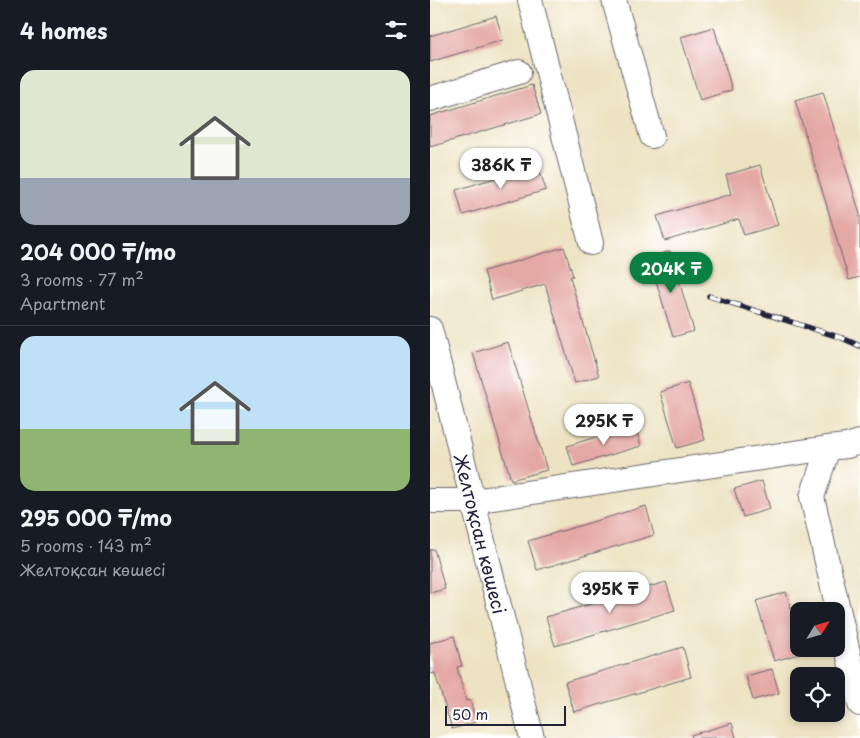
<!DOCTYPE html>
<html lang="en">
<head>
<meta charset="utf-8">
<style>
  :root { --surface:#171b24; --page:#20242c; --text:#f1f3f6; --muted:#9ea1a6; --line:#363941; --accent:#0b8043 }
  body { margin:0; font-family:"Playpen Sans",sans-serif; background:var(--page); color:var(--text); height:100vh; display:flex; flex-direction:column; font-size:19px; white-space:nowrap }
  * { box-sizing:border-box; margin:0 }
  p { font-size:16px; color:var(--muted) }
  .icon { flex:none; width:28px; height:28px; fill:none; stroke:currentColor; stroke-width:2; stroke-linecap:round; stroke-linejoin:round }
  .map { position:relative; flex:1; overflow:hidden }
  .drawer { display:flex; flex-direction:column; background:var(--surface); width:430px }
  .drawer>* { flex:none }
  .needle { width:32px; rotate:53deg }
  .buttons { position:absolute; left:360px; top:602px; display:grid; gap:10px }
  .buttons a { display:grid; place-items:center; width:55px; height:55px; border-radius:10px; background:var(--surface); box-shadow:0 2px 8px #0003; font-size:25px }
  .scale { position:absolute; left:15px; bottom:12px; width:121px; box-sizing:border-box; padding-left:5px; border:2px solid #22223b; border-top:0; font-size:14px; line-height:18px; white-space:nowrap; color:#22223b; -webkit-text-stroke:4px #fff; paint-order:stroke }
  .price { position:absolute; translate:-50% -42px; padding:0 11px; border-radius:18px; background:#fff; color:#222; font-size:16px; line-height:32px; filter:drop-shadow(0 1px 2px #0008) }
  .price::after { content:''; position:absolute; left:50%; top:30px; width:15px; height:11px; margin-left:-8px; background:inherit; clip-path:polygon(0 0,100% 0,50% 100%) }
  .price.active { background:var(--accent); color:#fff }
  ul { padding:0; list-style:none }
  li { display:grid; align-content:center; gap:10px; height:265px; padding:0 20px }
  li+li { border-top:1px solid var(--line) }
  li span { display:grid; place-items:center; height:155px; border-radius:15px; color:#555 }
  li>.icon { margin-inline-start:auto }
  span .icon { width:90px; height:90px; fill:#fffc; stroke-width:1 }
  li b { font-size:21px }
  h2 { display:flex; justify-content:space-between; align-items:center; height:60px; padding:0 20px; font-size:21px }
  main { display:flex; flex:1; min-height:0 }
  .map>svg:first-child { display:block }
  .building { fill:#e4a8a4 }
  .lines { fill:none; stroke-linecap:round; stroke-linejoin:round }
  .minor-casing { stroke:#69666b; stroke-width:26 }
  .minor { stroke:#fff; stroke-width:24 }
  .rail-casing { stroke:#22223b; stroke-width:5.5 }
  .rail { stroke:#fff; stroke-width:4; stroke-dasharray:11; stroke-linecap:butt }
  .labels { text-anchor:middle; dominant-baseline:central; stroke-width:4; stroke-linejoin:round; paint-order:stroke }
  .street-label { font-size:18px; fill:#22223b; stroke:#fff }
</style>
</head>
<body>
<main>
<section class="drawer">
<h2>4 homes<svg class="icon" aria-label="filters" viewBox="0 0 24 24"><path d="M4 7h16M4 17h16"/><circle cx="9" cy="7" r="2"/><circle cx="15" cy="17" r="2"/></svg></h2>
<ul>
<li><span style="background:linear-gradient(#dfe7d0 70%,#9aa5b1 0)"><svg class="icon" aria-label="home" viewBox="0 0 24 24"><path d="M3 11l9-7 9 7M6 9v11h12V9"/></svg></span><div><b>204 000 ₸/mo</b><p>3 rooms · 77 m²</p><p>Apartment</p></div></li>
<li><span style="background:linear-gradient(#bfe0f5 60%,#8fb573 0)"><svg class="icon" aria-label="home" viewBox="0 0 24 24"><path d="M3 11l9-7 9 7M6 9v11h12V9"/></svg></span><div><b>295 000 ₸/mo</b><p>5 rooms · 143 m²</p><p>Желтоқсан көшесі</p></div></li>
</ul>
</section>
<div class="map">
<svg width="430" height="738" viewBox="0 0 430 738">
  <rect width="100%" height="100%" fill="#fff"/>
  <filter id="ink" filterUnits="userSpaceOnUse"><feTurbulence type="fractalNoise" baseFrequency=".02" numOctaves="2"/><feDisplacementMap in="SourceGraphic" scale="10" xChannelSelector="R" yChannelSelector="G"/><feConvolveMatrix kernelMatrix="1 2 1 2 8 2 1 2 1" color-interpolation-filters="sRGB"/></filter>
  <filter id="wash" filterUnits="userSpaceOnUse"><feTurbulence type="fractalNoise" baseFrequency=".0096" numOctaves="4" result="noise"/><feDisplacementMap in="SourceGraphic" scale="20" xChannelSelector="R" yChannelSelector="G"/><feGaussianBlur stdDeviation="1.12" result="paint"/><feColorMatrix in="noise" values="0 0 0 0 0 0 0 0 0 0 0 0 0 0 0 0 0 1.4 0 .05"/><feComposite in="paint" operator="in"/></filter>
  <g filter="url(#wash)">
    <rect width="100%" height="100%" fill="#ede3c3"/>
    <g id="blocks">
      <g class="building">
        <path d="M66 16 73 40 0 62V36Z"/>
        <path d="M284 27 302 90 270 100 251 37Z"/>
        <path d="M102 85 111 114 0 147V116Z"/>
        <path d="M393 92 430 214V277L419 280 365 100Z"/>
        <path d="M108 165 116 190 33 215 26 190Z"/>
        <path d="M330 165 348 225 314 235 309 219 235 241 227 216 301 194 296 175Z"/>
        <path d="M134 247 143 276 140 277 169 376 145 383 115 284 62 300 54 271Z"/>
        <path d="M240 251 264 331 243 337 219 258Z"/>
        <path d="M78 342 117 470 81 480 43 353Z"/>
        <path d="M258 383 275 440 247 448 230 392Z"/>
        <path d="M205 425 211 446 143 466 137 446Z"/>
        <path d="M332 481 340 509 313 517 304 489Z"/>
        <path d="M216 506 224 535 107 570 98 541Z"/>
        <path d="M4 549 15 589 0 593V550Z"/>
        <path d="M236 582 245 610 125 646 116 617Z"/>
        <path d="M356 592 369 635V654L344 661 326 601Z"/>
        <path d="M24 636 32 666 27 667 36 701 40 700 46 722 22 729 5 673 0 674V643Z"/>
        <path d="M253 647 261 677 144 712 135 682Z"/>
        <path d="M342 669 349 693 323 700 316 676Z"/>
        <path d="M302 723 306 738H262L261 735Z"/>
      </g>
    </g>
  </g>
  <g filter="url(#ink)">
    <use href="#blocks" fill-opacity="0" stroke="#69666b" stroke-width="1"/>
    <g class="lines">
      <defs>
        <g id="minor">
          <path d="M100 0 161 243"/>
          <path d="M184 0 222 136"/>
          <path d="M0 99 89 72"/>
          <path id="s1" d="M0 329 102 738"/>
          <path d="M430 442 417 446 398 448 382 497 430 704"/>
          <path d="M0 501H43L398 448"/>
        </g>
      </defs>
      <use href="#minor" class="minor-casing"/>
      <use href="#minor" class="minor"/>
      <defs>
        <path id="rail" d="M279 296 412 338 430 346"/>
      </defs>
      <use href="#rail" class="rail-casing"/>
      <use href="#rail" class="rail"/>
    </g>
  </g>
  <g class="labels">
    <g class="street-label">
      <text stroke="none"><textPath href="#s1" startOffset="211">Желтоқсан көшесі</textPath></text>
    </g>
  </g>
</svg>
<div class="buttons">
<a><svg class="needle" viewBox="-14 -14 28 28"><path d="M0-13l5 13h-10z" fill="#e53935"/><path d="M0 13l5-13h-10z" fill="#9ea1a6"/></svg></a>
<a><svg class="icon" aria-label="locate" viewBox="0 0 24 24"><circle cx="12" cy="12" r="6"/><path d="M12 2v4M12 18v4M2 12h4M18 12h4"/></svg></a>
</div>
<div class="scale">50 m</div>
<b class="price" style="left:71px;top:190px">386K ₸</b>
<b class="price active" style="left:241px;top:294px">204K ₸</b>
<b class="price" style="left:174px;top:446px">295K ₸</b>
<b class="price" style="left:180px;top:614px">395K ₸</b>
</div>
</main>
</body>
</html>
